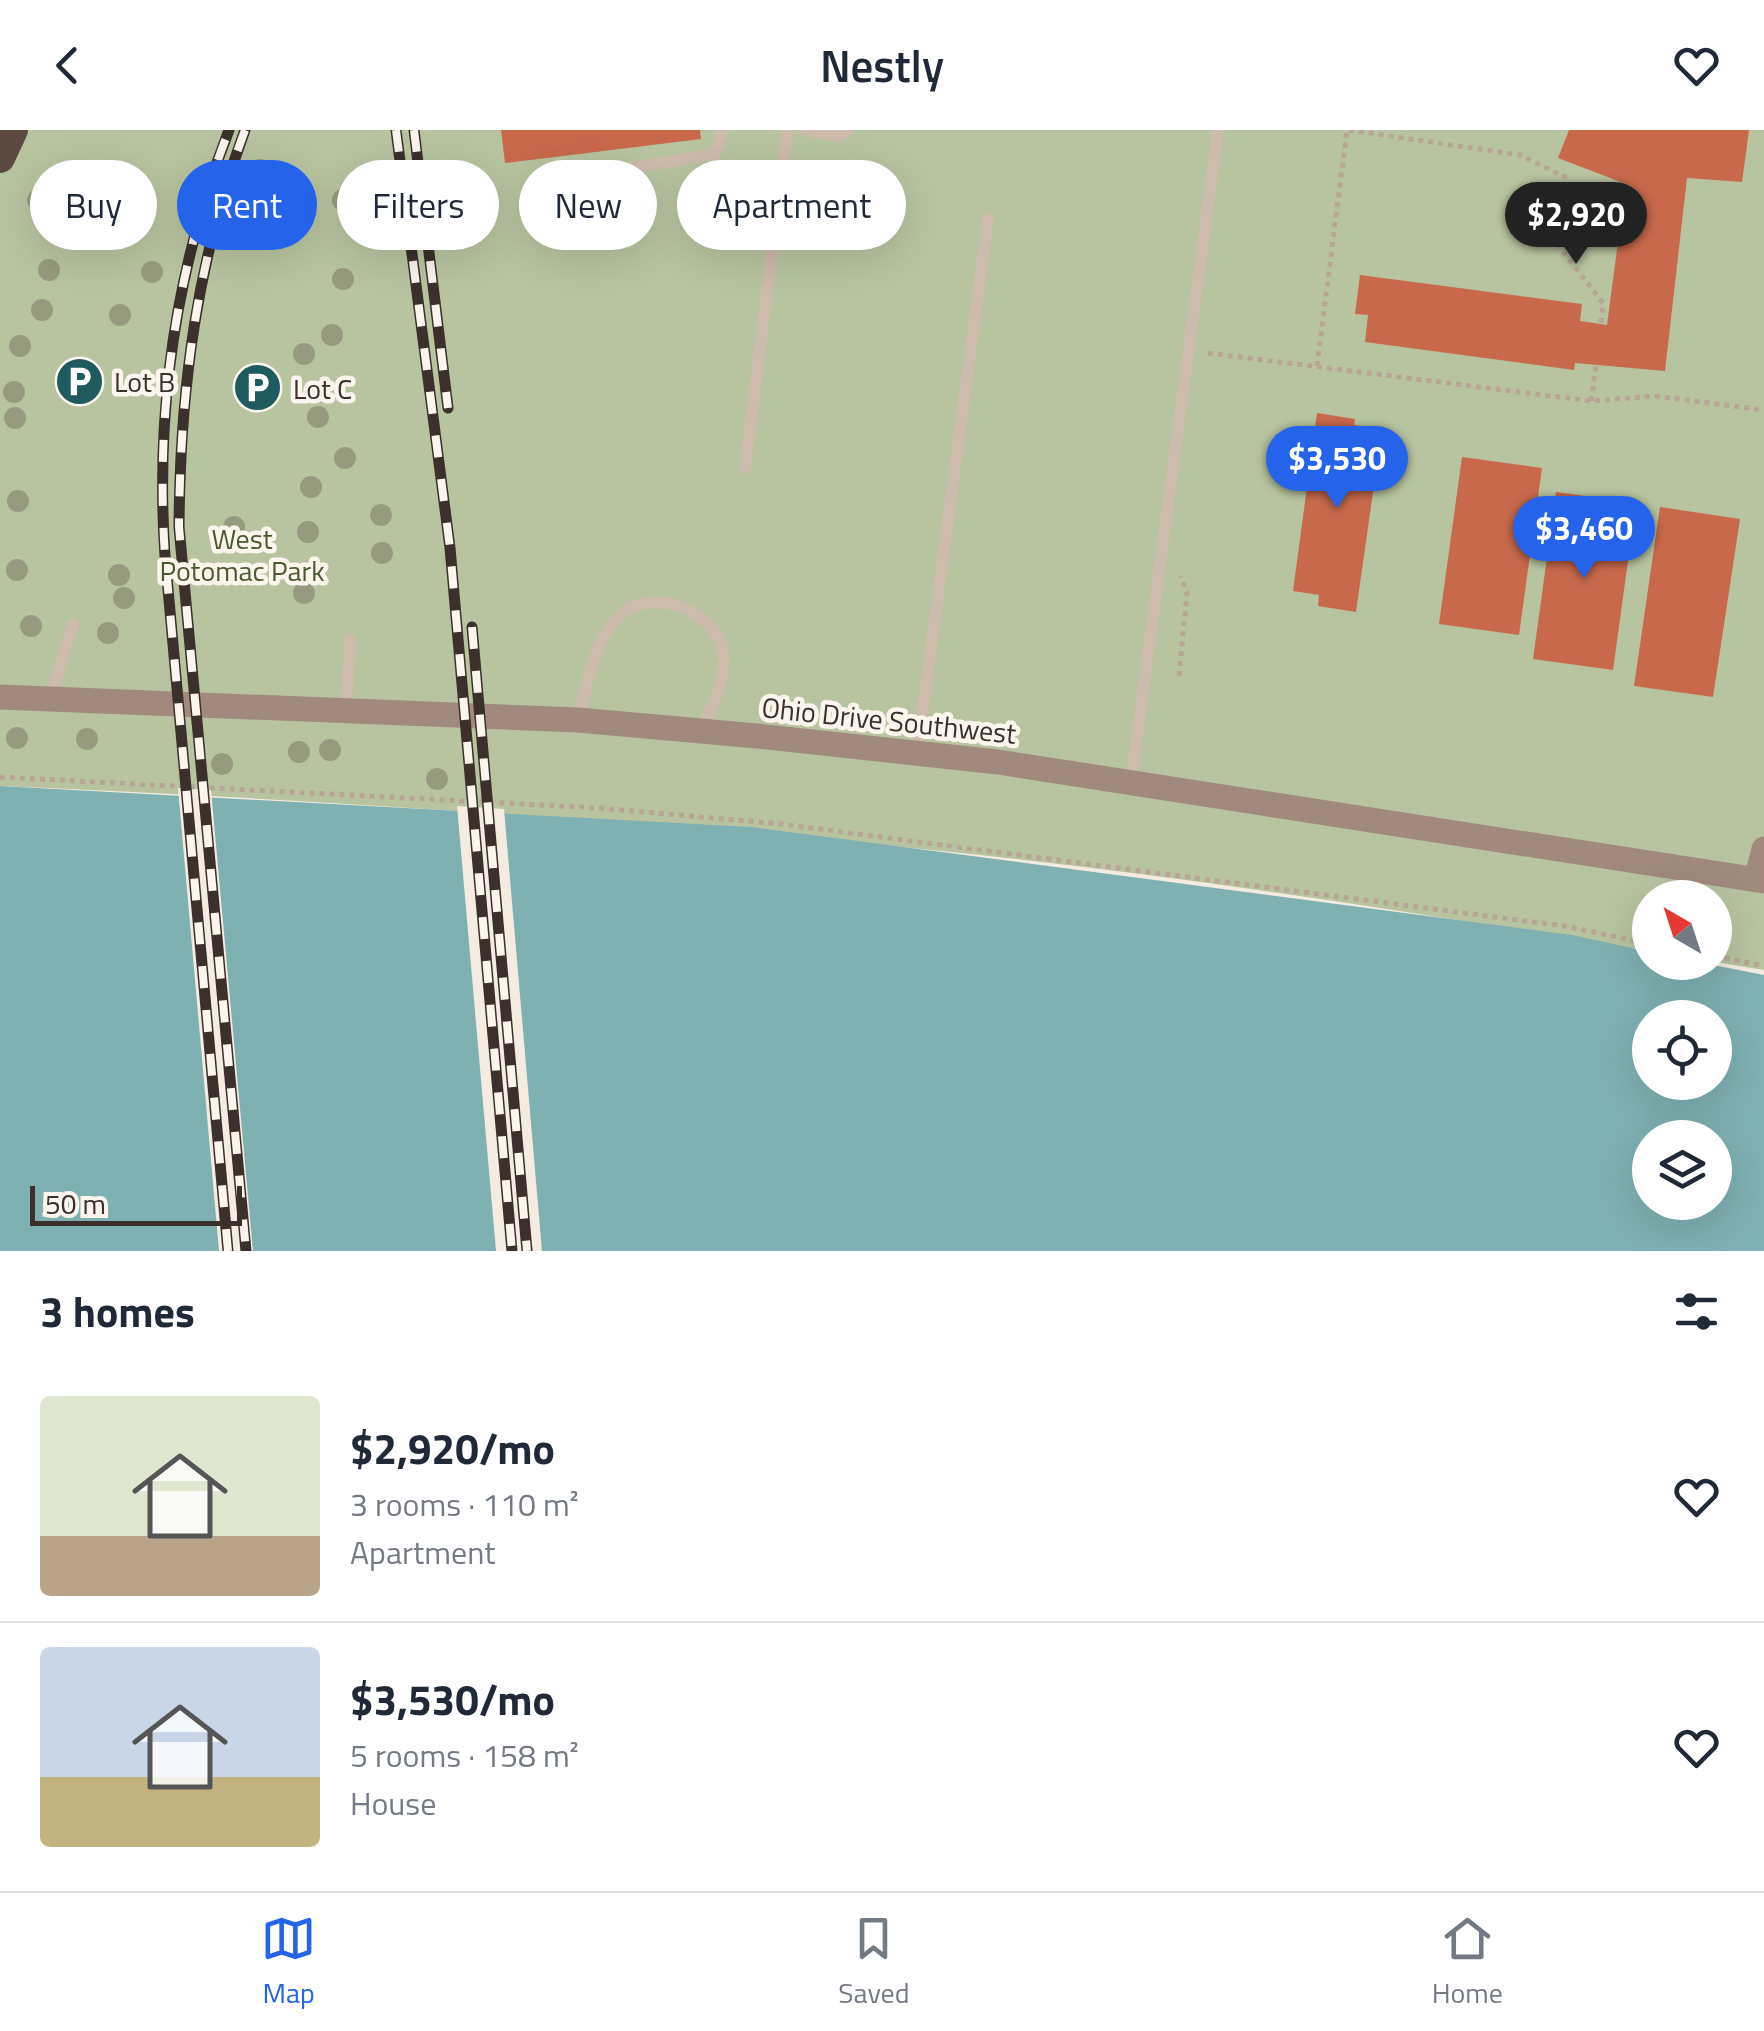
<!DOCTYPE html>
<html lang="en">
<head>
<meta charset="utf-8">
<style>
  :root { --surface:#fff; --page:#f2f2f3; --text:#1f2937; --muted:#747a83; --line:#e0e1e3; --accent:#2563eb }
  body { margin:0; font-family:"Titillium Web",sans-serif; background:var(--page); color:var(--text); height:100vh; display:flex; flex-direction:column; font-size:38px; white-space:nowrap }
  * { box-sizing:border-box; margin:0 }
  p { font-size:32px; color:var(--muted) }
  .icon { flex:none; width:55px; height:55px; fill:none; stroke:currentColor; stroke-width:2; stroke-linecap:round; stroke-linejoin:round }
  .map { position:relative; height:1121px; overflow:hidden }
  .sheet { display:flex; flex-direction:column; background:var(--surface); flex:1 }
  .sheet>* { flex:none }
  .hud { position:absolute; left:30px; top:30px; width:1000px; height:90px; display:flex; gap:20px }
  .needle { width:65px; rotate:321deg }
  .controls { position:absolute; left:1632px; top:750px; display:grid; gap:20px }
  .controls a { display:grid; place-items:center; width:100px; height:100px; border-radius:50%; background:var(--surface); box-shadow:0 10px 40px #0002; font-size:50px }
  .scale { position:absolute; left:30px; bottom:25px; width:212px; box-sizing:border-box; padding-left:10px; border:5px solid #3b302b; border-top:0; font-size:28px; line-height:35px; white-space:nowrap; color:#3b302b; -webkit-text-stroke:8px #fbf5ee; paint-order:stroke }
  .price { position:absolute; translate:-50% -85px; padding:0 22px; border-radius:35px; background:var(--accent); color:#fff; font-size:32px; line-height:65px; filter:drop-shadow(0 2px 5px #0008) }
  .price::after { content:''; position:absolute; left:50%; top:60px; width:30px; height:22px; margin-left:-15px; background:inherit; clip-path:polygon(0 0,100% 0,50% 100%) }
  .price.selected { background:#222; color:#fff }
  ul { padding:0; list-style:none }
  li { display:flex; align-items:center; gap:30px; height:250px; padding:0 40px }
  li+li { border-top:2px solid var(--line) }
  li span { display:grid; place-items:center; flex:none; width:280px; height:200px; border-radius:10px; color:#555 }
  li>.icon { margin-inline-start:auto }
  span .icon { width:120px; height:120px; fill:#fffc; stroke-width:1 }
  li b { font-size:42px }
  h2 { display:flex; justify-content:space-between; align-items:center; height:120px; padding:0 40px; font-size:42px }
  .pill { padding:0 35px; border-radius:45px; background:var(--surface); box-shadow:0 10px 40px #0002; font-size:35px; line-height:90px }
  .pill.selected { background:var(--accent); color:#fff }
  header { display:flex; justify-content:space-between; align-items:center; height:130px; padding:0 40px; background:var(--surface); font-size:45px; font-weight:600 }
  .tabs { display:flex; justify-content:space-around; align-items:center; height:140px; border-top:2px solid var(--line); background:var(--surface); font-size:28px; color:var(--muted) }
  .tabs a { display:grid; justify-items:center; gap:5px }
  .tabs .selected { color:var(--accent) }
  .map>svg:first-child { display:block }
  .green { fill:#b8c4a0 }
  .water { fill:#7fb0b2; fill-rule:evenodd }
  .pier { fill:#f4ebe1 }
  .building { fill:#c8694b }
  .lines { fill:none; stroke-linecap:round; stroke-linejoin:round }
  .path { stroke:#b9a596; stroke-width:5; stroke-dasharray:5 5; stroke-linecap:butt }
  .lane { stroke:#cdbbac; stroke-width:12 }
  .secondary { stroke:#a18a7d; stroke-width:25 }
  .highway { stroke:#5c4a42; stroke-width:30 }
  .rail-casing { stroke:#3b302b; stroke-width:11 }
  .rail { stroke:#fbf5ee; stroke-width:8; stroke-dasharray:22; stroke-linecap:butt }
  .tree { fill:#969b7f }
  .labels { text-anchor:middle; dominant-baseline:central; stroke-width:9; stroke-linejoin:round; paint-order:stroke }
  .poi-label { font-size:28px; fill:#3b302b; stroke:#fbf5ee; text-anchor:start }
  .park-label { font-size:28px; fill:#4a5a2e; stroke:#fbf5ee }
  .street-label { font-size:28px; fill:#3b302b; stroke:#fbf5ee }
</style>
</head>
<body>
<header><svg class="icon" aria-label="back" viewBox="0 0 24 24"><path d="M15 5l-7 7 7 7"/></svg>Nestly<svg class="icon" aria-label="heart" viewBox="0 0 24 24"><path d="M12 20l-8-8c-3-5 5-10 8-4 3-6 11-1 8 4z"/></svg></header>
<div class="map">
<svg width="1764" height="1121" viewBox="0 0 1764 1121">
  <rect width="100%" height="100%" fill="#f4ebe1"/>
  <path class="green" d="M0 0H1764V840L1715 832V768H1650V821C1412 782 1172 744 932 720 622 690 311 669 0 656Z"/>
  <path class="water" d="M0 656 751 697 1572 805 1650 822V832L1703 833 1764 845V1121H0ZM1650 888H1715V952H1650ZM1650 1008H1715V1072H1650Z"/>
  <g class="pier">
    <path d="M178 658 211 660 253 1121H219Z"/>
    <path d="M457 676 504 679 542 1121H496Z"/>
  </g>
  <g class="building">
    <path d="M501 0H700L701 9 505 33Z"/>
    <path d="M1569 0H1749L1742 52 1687 48 1665 241 1575 233 1574 240 1365 212 1368 185 1355 184 1360 145 1582 174 1580 191 1607 195 1621 89 1627 90 1631 56 1558 28Z"/>
    <path d="M1317 283 1355 289 1354 295 1382 299 1356 482 1318 476 1319 465 1293 461Z"/>
    <path d="M1462 327 1542 338 1519 505 1439 494Z"/>
    <path d="M1556 362 1636 373 1613 540 1533 529Z"/>
    <path d="M1660 377 1740 389 1713 567 1634 556Z"/>
  </g>
  <g class="lines">
    <g class="path">
      <path d="M1349 0 1520 25 1565 47 1557 114 1603 173 1601 194"/>
      <path d="M1208 223 1591 271 1655 266 1764 280"/>
      <path d="M1317 236 1347 0"/>
      <path d="M1591 271 1596 235"/>
      <path d="M1179 546 1187 463 1181 446"/>
      <path d="M0 647 599 678 781 694 1564 796 1650 814"/>
      <path d="M1715 826 1764 836"/>
    </g>
    <g class="lane">
      <path d="M806 0 839 6 848 0"/>
      <path d="M529 55 715 24 723 0"/>
      <path d="M745 338 787 0"/>
      <path d="M50 568 73 494"/>
      <path d="M346 582 350 510"/>
      <path d="M578 590C587 556 592 515 616 489 644 457 705 474 720 512 732 541 712 574 702 601"/>
      <path d="M917 623 988 89"/>
      <path d="M1131 651 1218 0"/>
    </g>
    <g class="secondary">
      <path d="M0 567 578 590 757 606 998 632 1764 751"/>
      <path d="M1756 750 1764 719"/>
    </g>
    <path class="highway" d="M0 28 13 0"/>
    <defs>
      <g id="rail">
        <path d="M245 0C197 130 180 258 179 397L246 1121"/>
        <path d="M396 0 450 418 512 1121"/>
        <path d="M414 0 448 278"/>
        <path d="M472 497 527 1121"/>
        <path d="M228 1121 165 426C155 279 176 137 229 0"/>
      </g>
    </defs>
    <use href="#rail" class="rail-casing"/>
    <use href="#rail" class="rail"/>
  </g>
  <g class="tree">
    <circle cx="260" cy="40" r="11"/>
    <circle cx="38" cy="70" r="11"/>
    <circle cx="343" cy="70" r="11"/>
    <circle cx="92" cy="80" r="11"/>
    <circle cx="49" cy="140" r="11"/>
    <circle cx="152" cy="142" r="11"/>
    <circle cx="343" cy="149" r="11"/>
    <circle cx="42" cy="180" r="11"/>
    <circle cx="120" cy="185" r="11"/>
    <circle cx="332" cy="205" r="11"/>
    <circle cx="20" cy="216" r="11"/>
    <circle cx="304" cy="224" r="11"/>
    <circle cx="14" cy="262" r="11"/>
    <circle cx="318" cy="287" r="11"/>
    <circle cx="15" cy="288" r="11"/>
    <circle cx="345" cy="328" r="11"/>
    <circle cx="311" cy="357" r="11"/>
    <circle cx="18" cy="371" r="11"/>
    <circle cx="381" cy="385" r="11"/>
    <circle cx="234" cy="397" r="11"/>
    <circle cx="308" cy="402" r="11"/>
    <circle cx="382" cy="423" r="11"/>
    <circle cx="17" cy="440" r="11"/>
    <circle cx="119" cy="445" r="11"/>
    <circle cx="304" cy="463" r="11"/>
    <circle cx="124" cy="468" r="11"/>
    <circle cx="31" cy="496" r="11"/>
    <circle cx="108" cy="503" r="11"/>
    <circle cx="17" cy="608" r="11"/>
    <circle cx="87" cy="609" r="11"/>
    <circle cx="330" cy="620" r="11"/>
    <circle cx="299" cy="622" r="11"/>
    <circle cx="222" cy="634" r="11"/>
    <circle cx="437" cy="649" r="11"/>
  </g>
  <defs>
    <symbol id="parking-disc" viewBox="-11 -11 22 22"><circle r="9.5" fill="#1f5a5e" stroke="#fbf5ee"/><path d="M-3.5-5.5H1a3.5 3.5 0 0 1 0 7H-1V5.5H-3.5ZM-1-3.4V-.6H.8a1.4 1.4 0 0 0 0-2.8Z" fill="#fff"/></symbol>
  </defs>
  <g fill-rule="evenodd">
    <use href="#parking-disc" x="52" y="224" width="55" height="55"/>
    <use href="#parking-disc" x="230" y="230" width="55" height="55"/>
  </g>
  <g class="labels">
    <g class="poi-label">
      <text x="114" y="251">Lot B</text>
      <text x="293" y="258">Lot C</text>
    </g>
    <g class="park-label">
      <text x="242" y="408">West<tspan x="242" dy="32">Potomac Park</tspan></text>
    </g>
    <g class="street-label">
      <text transform="translate(889 590) rotate(6)">Ohio Drive Southwest</text>
    </g>
  </g>
</svg>
<div class="controls">
<a><svg class="needle" viewBox="-14 -14 28 28"><path d="M0-13l5 13h-10z" fill="#e53935"/><path d="M0 13l5-13h-10z" fill="#747a83"/></svg></a>
<a><svg class="icon" aria-label="locate" viewBox="0 0 24 24"><circle cx="12" cy="12" r="6"/><path d="M12 2v4M12 18v4M2 12h4M18 12h4"/></svg></a>
<a><svg class="icon" aria-label="layers" viewBox="0 0 24 24"><path d="M12 4l9 5-9 5-9-5zM3 14l9 5 9-5"/></svg></a>
</div>
<div class="scale">50 m</div>
<b class="price selected" style="left:1576px;top:137px">$2,920</b>
<b class="price" style="left:1337px;top:381px">$3,530</b>
<b class="price" style="left:1584px;top:451px">$3,460</b>
<div class="hud">
<a class="pill">Buy</a>
<a class="pill selected">Rent</a>
<a class="pill">Filters</a>
<a class="pill">New</a>
<a class="pill">Apartment</a>
</div>
</div>
<section class="sheet">
<h2>3 homes<svg class="icon" aria-label="filters" viewBox="0 0 24 24"><path d="M4 7h16M4 17h16"/><circle cx="9" cy="7" r="2"/><circle cx="15" cy="17" r="2"/></svg></h2>
<ul>
<li><span style="background:linear-gradient(#dfe7d0 70%,#b9a48a 0)"><svg class="icon" aria-label="home" viewBox="0 0 24 24"><path d="M3 11l9-7 9 7M6 9v11h12V9"/></svg></span><div><b>$2,920/mo</b><p>3 rooms · 110 m²</p><p>Apartment</p></div><svg class="icon" aria-label="heart" viewBox="0 0 24 24"><path d="M12 20l-8-8c-3-5 5-10 8-4 3-6 11-1 8 4z"/></svg></li>
<li><span style="background:linear-gradient(#c9d6e8 65%,#c2b280 0)"><svg class="icon" aria-label="home" viewBox="0 0 24 24"><path d="M3 11l9-7 9 7M6 9v11h12V9"/></svg></span><div><b>$3,530/mo</b><p>5 rooms · 158 m²</p><p>House</p></div><svg class="icon" aria-label="heart" viewBox="0 0 24 24"><path d="M12 20l-8-8c-3-5 5-10 8-4 3-6 11-1 8 4z"/></svg></li>
</ul>
</section>
<nav class="tabs">
<a class="selected"><svg class="icon" aria-label="map" viewBox="0 0 24 24"><path d="M3 6l6-2 6 2 6-2v14l-6 2-6-2-6 2zM9 4v14M15 6v14"/></svg>Map</a>
<a><svg class="icon" aria-label="saved" viewBox="0 0 24 24"><path d="M7 4h10v16l-5-4-5 4z"/></svg>Saved</a>
<a><svg class="icon" aria-label="home" viewBox="0 0 24 24"><path d="M3 11l9-7 9 7M6 9v11h12V9"/></svg>Home</a>
</nav>
</body>
</html>
